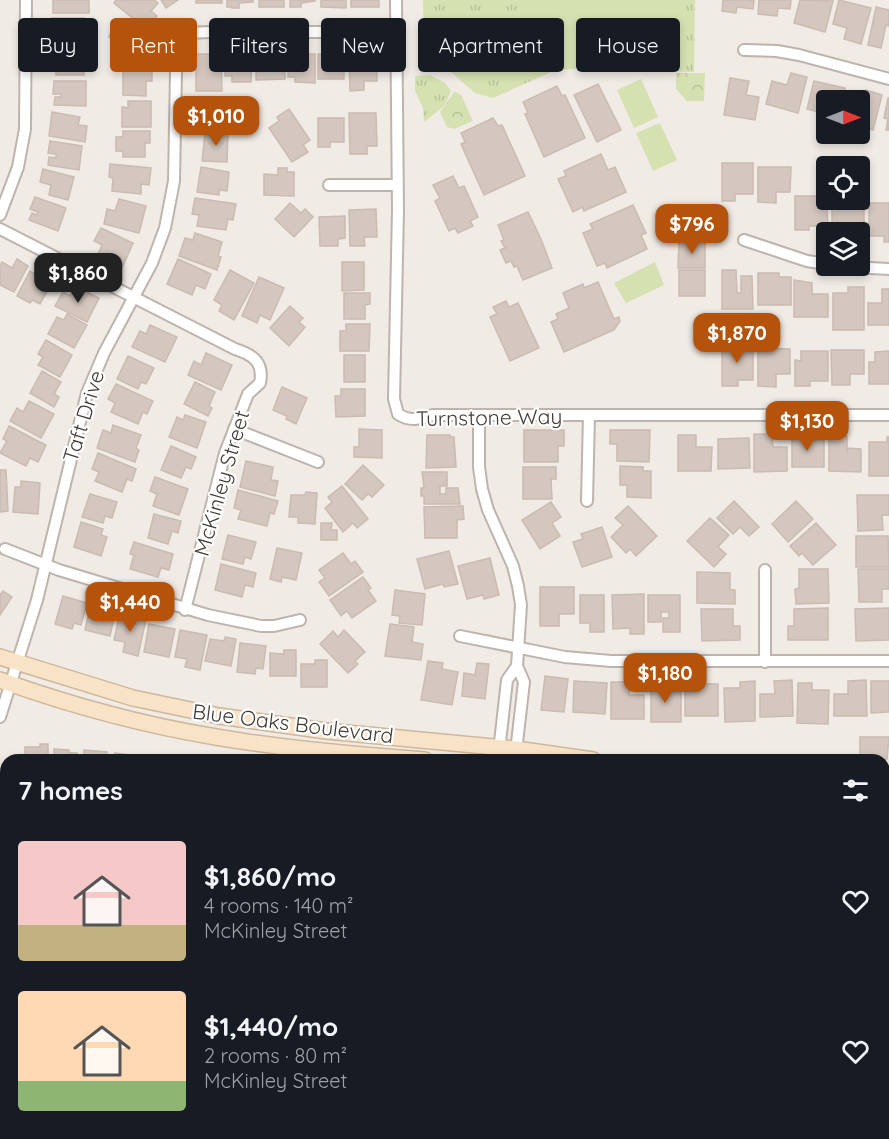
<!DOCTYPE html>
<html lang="en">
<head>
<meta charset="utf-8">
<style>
  :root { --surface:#171b24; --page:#20242c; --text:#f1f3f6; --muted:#9ea1a6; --accent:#b45309 }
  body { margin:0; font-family:Quicksand,sans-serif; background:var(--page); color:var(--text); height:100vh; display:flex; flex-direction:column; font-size:22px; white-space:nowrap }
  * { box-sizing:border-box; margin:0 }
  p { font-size:20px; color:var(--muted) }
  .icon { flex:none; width:33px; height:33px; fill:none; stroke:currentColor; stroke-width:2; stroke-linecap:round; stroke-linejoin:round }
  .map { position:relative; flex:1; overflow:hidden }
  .sheet { position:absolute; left:0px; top:754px; width:890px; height:386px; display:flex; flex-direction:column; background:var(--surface); border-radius:18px 18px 0 0; box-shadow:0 3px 9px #0003 }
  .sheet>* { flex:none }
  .hud { position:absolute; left:18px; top:18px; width:854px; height:54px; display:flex; gap:12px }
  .needle { width:39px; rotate:90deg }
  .fabs { position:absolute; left:816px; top:90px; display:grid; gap:12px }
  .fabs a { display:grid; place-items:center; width:54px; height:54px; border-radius:6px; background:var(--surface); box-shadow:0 3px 9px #0003; font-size:30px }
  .price { position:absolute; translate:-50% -51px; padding:0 14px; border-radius:12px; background:var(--accent); color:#fff; font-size:20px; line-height:39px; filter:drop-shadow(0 2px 3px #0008) }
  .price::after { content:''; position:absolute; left:50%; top:36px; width:18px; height:14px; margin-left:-9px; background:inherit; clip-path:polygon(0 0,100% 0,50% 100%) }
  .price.selected { background:#222; color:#fff }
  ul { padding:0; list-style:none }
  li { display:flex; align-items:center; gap:18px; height:150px; padding:0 18px }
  li span { display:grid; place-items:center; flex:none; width:168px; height:120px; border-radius:6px; color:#555 }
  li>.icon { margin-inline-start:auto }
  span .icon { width:72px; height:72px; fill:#fffc; stroke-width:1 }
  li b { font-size:26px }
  h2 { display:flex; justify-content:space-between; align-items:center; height:72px; padding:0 18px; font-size:26px }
  .pill { padding:0 21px; border-radius:6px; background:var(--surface); box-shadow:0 3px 9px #0003; font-size:21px; line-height:54px }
  .pill.selected { background:var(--accent); color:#fff }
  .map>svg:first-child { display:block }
  .grass { fill:url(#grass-tufts) }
  .forest { fill:url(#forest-crowns) }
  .pitch { fill:#d5e1b1 }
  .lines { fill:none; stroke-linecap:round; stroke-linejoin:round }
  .stream { stroke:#a7dae8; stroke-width:4 }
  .building { fill:#d4c7bf; stroke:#cbbbb0; stroke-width:1.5 }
  .street-casing { stroke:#beb4ac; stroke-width:14 }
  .secondary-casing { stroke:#cfb79b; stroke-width:18 }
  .street { stroke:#fff; stroke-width:10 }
  .secondary { stroke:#f9e3c7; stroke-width:15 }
  .labels { text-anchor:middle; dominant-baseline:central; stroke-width:4.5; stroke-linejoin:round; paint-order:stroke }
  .street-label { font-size:21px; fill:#423b35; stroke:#fff }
</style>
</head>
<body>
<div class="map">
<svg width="889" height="1139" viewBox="0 0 889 1139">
  <defs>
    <pattern id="grass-tufts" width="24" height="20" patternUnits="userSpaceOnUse" patternTransform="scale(1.5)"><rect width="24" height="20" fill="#d5e1b1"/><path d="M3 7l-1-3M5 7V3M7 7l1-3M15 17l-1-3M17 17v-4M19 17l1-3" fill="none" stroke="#b8c299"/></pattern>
    <pattern id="forest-crowns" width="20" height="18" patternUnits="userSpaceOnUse" patternTransform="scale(1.5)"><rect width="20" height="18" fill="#d5e1b1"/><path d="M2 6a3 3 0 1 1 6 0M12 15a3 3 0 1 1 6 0" fill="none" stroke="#b8c299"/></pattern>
  </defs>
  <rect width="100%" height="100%" fill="#f0ebe5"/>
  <g class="grass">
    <path d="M423 0H695L694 72 570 69 551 72 493 98 475 93 441 63 424 62Z"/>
    <path d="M430 75 445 83 451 91 444 106 424 122 423 108 415 91V76Z"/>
    <path d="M6 1035V1134H32V1139H0V1039Z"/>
  </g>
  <g class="forest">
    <path d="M676 73H705L704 101H687L676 89Z"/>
    <path d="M455 91 461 95 473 121 454 129 447 127 440 112Z"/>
    <path d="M884 911 889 914V1139H365L368 1134H884Z"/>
    <path d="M0 1015 6 1017V1076L0 1079Z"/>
  </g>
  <g class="pitch">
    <path d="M518 0H670L671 56 518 57Z"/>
    <path d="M641 79 658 117 634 128 617 90Z"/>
    <path d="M660 123 677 160 653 171 636 133Z"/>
    <path d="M655 262 664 285 626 303 614 283Z"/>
  </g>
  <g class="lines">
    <g class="stream">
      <path d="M884 945 889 947"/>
      <path d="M884 999 889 998"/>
      <path d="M884 1088 889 1078"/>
      <path d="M24 1139V1134"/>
      <path d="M794 1139 797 1134"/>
    </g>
  </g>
  <g class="building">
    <rect x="53" y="0" width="36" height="13"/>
    <path d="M116 0H154L158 3 151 11 157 16 146 29 114 3Z"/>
    <path d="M161 0H178L166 8Z"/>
    <rect x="196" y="0" width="26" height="3"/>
    <path d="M227 0H253V2L239 3V8H232V7H227Z"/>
    <rect x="259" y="0" width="25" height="7"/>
    <path d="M290 0H315V1L301 3V7H290Z"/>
    <path d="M321 0H346V8L321 7Z"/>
    <rect x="351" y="0" width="28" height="7"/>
    <path d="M723 0H754L753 9 737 7 736 13 722 11Z"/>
    <path d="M759 0H791L790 9 778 8 777 16 758 14Z"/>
    <path d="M800 0 833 1 825 32 794 23Z"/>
    <path d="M839 0 871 8 861 44 844 39 847 28 833 24Z"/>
    <path d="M876 7 889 10V26L886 25 881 48 868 45Z"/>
    <path d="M52 18H84L85 42 54 43V34H60V31H52Z"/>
    <path d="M114 23 148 35 139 60 113 51 117 39 109 37Z"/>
    <path d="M52 50H80V60H84V75H56V64H53L52 60Z"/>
    <path d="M225 53H252L251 82H232V76H225Z"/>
    <path d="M376 53 377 81H364V90L350 91 349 54Z"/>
    <path d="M196 54H221L222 91H196Z"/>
    <path d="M289 54H315V83L295 82V77H288Z"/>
    <path d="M318 54H330V56H344V79H318Z"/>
    <path d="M282 55V72H285V79L256 80V56Z"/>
    <path d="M123 69H152V81H146V96L123 95Z"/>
    <path d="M791 73 807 77 798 113 766 104 772 81 787 85Z"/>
    <path d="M730 78 749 81 746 95 759 97 755 120 724 115Z"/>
    <path d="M54 81H86V106L54 105 55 97H61V94H53Z"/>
    <path d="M814 81 845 88 842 100H826V114L807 109Z"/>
    <path d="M598 84 621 130 597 142 574 95Z"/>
    <path d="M557 86 562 96 565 95 585 138 544 157 525 114 528 113 523 102Z"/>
    <path d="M866 90 882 95 873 130 860 126V101L863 102Z"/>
    <path d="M888 98H889V130H886L888 119 884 118Z"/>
    <path d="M128 101H151V127H122V107L128 108Z"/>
    <path d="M200 103 230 104 229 121H223V129L200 128Z"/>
    <path d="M289 109 310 140 303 145 308 152 292 162 269 128 279 121 277 117Z"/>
    <path d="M52 112 80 117 78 125 87 126 85 142 49 136Z"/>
    <path d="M349 113H376L377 146H367V154H350Z"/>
    <path d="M318 118H344V142H330V147H318Z"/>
    <path d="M493 118 498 126 502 125 525 176 484 195 461 144 465 142 461 133Z"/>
    <path d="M123 131H150V143H145V157H123V151H116V137H123Z"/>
    <path d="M205 133H228L227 162 202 161Z"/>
    <path d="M50 141 82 146 79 170 48 165 49 157 56 158V154L48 153Z"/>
    <path d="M601 154 608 170 615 167 626 192 584 211 582 207 573 212 558 179 566 176 564 171Z"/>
    <path d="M722 163H753V194H735V201H722Z"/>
    <path d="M110 164 151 168 149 185 141 184V194L112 191 113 178 109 177Z"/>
    <path d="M201 167 229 172 227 191 219 190V195L197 192Z"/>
    <path d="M758 167H791L790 192H776V203L758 202Z"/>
    <path d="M278 168H287V172H294V196L264 195V174L278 175Z"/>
    <path d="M43 169 74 177 68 200 49 195 51 185 40 182Z"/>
    <path d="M453 176 459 188 464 186 478 217 470 221 473 226 458 233 455 228 449 231 435 201 440 198 433 185Z"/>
    <path d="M795 196H826L828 226H809V230H795Z"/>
    <path d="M35 197 66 208 58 231 29 220 32 213 37 215 38 212 30 209Z"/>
    <path d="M195 198 236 204 233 220 228 219 226 230 197 226 199 215 192 214Z"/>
    <path d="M119 199 146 206 139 233 104 224 107 209 115 211Z"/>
    <path d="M839 200 864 201V226H850V232H832V201H839Z"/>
    <path d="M290 203 301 213 305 209 313 217 294 237 275 219Z"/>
    <path d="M869 203H889V242H884V236H869Z"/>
    <path d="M633 205 646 233 641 235 647 249 607 268 605 263 597 266 583 233 593 229 590 224Z"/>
    <path d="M376 209 377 237H364L365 246H350L349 210Z"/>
    <path d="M528 212 541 239 552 268 523 280 517 266 514 267 511 261 506 263 500 250 505 248 501 241 504 240 498 225Z"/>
    <rect x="679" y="214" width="26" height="20"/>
    <path d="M345 216V238L338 239V246H320L319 217Z"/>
    <path d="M101 228 133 243 122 268 97 256 102 245 94 241Z"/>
    <path d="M195 233 222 242 218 256 221 257 217 270 179 256 185 238 193 240Z"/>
    <path d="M679 242H705V268H678Z"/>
    <path d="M17 259 28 266 14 292 0 285V266L2 262 12 268Z"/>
    <path d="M178 259 211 274 205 289 196 285 192 295 167 284Z"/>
    <path d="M342 262H364V290L342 291Z"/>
    <path d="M230 270 254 283 234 320 219 311 222 305 214 300Z"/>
    <rect x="679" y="270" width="26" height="26"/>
    <path d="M722 270H736L737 293H741V276H752L753 309H722Z"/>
    <path d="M30 271 38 276 40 272 54 279 40 304 32 300 30 303 17 296Z"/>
    <path d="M758 273H779V277H791V305H758Z"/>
    <path d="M259 277 284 288 270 320 260 315 257 323 242 316Z"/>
    <path d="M794 280 812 283V294H828V317H794Z"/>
    <path d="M598 282 614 319 619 317 620 321 614 330 564 352 551 322 558 319 556 314 569 308 563 293 583 284 584 288Z"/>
    <path d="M75 286 99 298 87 322 55 306 63 292 70 296Z"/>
    <path d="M848 287H864V330H833V293H848Z"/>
    <path d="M882 289H889V325H868V303H882Z"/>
    <path d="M344 293H370V304L365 305V319H344Z"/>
    <path d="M506 301 509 307 518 303 539 348 510 361 490 317 497 314 493 307Z"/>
    <path d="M290 306 303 318 299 322 305 327 289 346 270 328Z"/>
    <path d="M67 314 87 325 74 348 48 334 57 317 64 320Z"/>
    <path d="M346 324H370L369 351H340V331H346Z"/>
    <path d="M150 325 177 337 165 362 132 347 140 331 146 334Z"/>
    <path d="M46 340 72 355 60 377 38 365 43 357 38 354Z"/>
    <path d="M722 345H753V380H738V386H722Z"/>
    <path d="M758 348 790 349V374H776V387L758 386Z"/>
    <path d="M831 350H864V374H850V385H832Z"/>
    <path d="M801 351H828V381H810V386H795V360L801 361Z"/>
    <path d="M889 351V384H869V362H875V352Z"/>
    <path d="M206 353 232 365 221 390 188 375 194 361 201 365Z"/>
    <rect x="344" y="355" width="21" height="27"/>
    <path d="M128 356 154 368 146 384 141 382 138 389 117 379Z"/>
    <path d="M42 371 61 382 54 394 59 397 54 407 30 393Z"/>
    <path d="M195 382 215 392 209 406 212 408 208 416 184 404Z"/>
    <path d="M116 384 153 401 147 414 143 412 138 424 111 412 115 403 108 399Z"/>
    <path d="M282 387 307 398 296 424 286 419 287 416 273 410Z"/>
    <path d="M341 389H365V416L336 417 335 396H341Z"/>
    <path d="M29 401 54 414 41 438 10 421 17 408 23 412Z"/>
    <path d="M185 415 206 422 197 448 169 437 177 417 183 420Z"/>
    <path d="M113 425 141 435 136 448 139 450 135 462 97 448 103 430 111 433Z"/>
    <path d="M9 426 46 445 38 462 30 458 26 466 0 453 7 441 3 439Z"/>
    <path d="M359 429 382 430V458L354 457V447H359Z"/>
    <path d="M524 430H564V446H558V462H524Z"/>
    <path d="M610 430H650L649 462 617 461V444H610Z"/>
    <path d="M754 434H772L773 447H787V471L754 472Z"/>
    <path d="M427 435H450V437H454L456 467 426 468Z"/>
    <path d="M678 435H696V447H712L711 471H678Z"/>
    <path d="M829 435 847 436V452L848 448 861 449V472L829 471Z"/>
    <path d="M792 436H812V440H824V467H792Z"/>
    <path d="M887 437H889V476H869V442H887Z"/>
    <path d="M749 438 750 468 718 469V439Z"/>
    <path d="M171 446 196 457 191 469 186 467 181 478 161 470Z"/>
    <path d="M98 453 136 469 132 481 127 479 122 492 95 481 99 472 92 469Z"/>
    <path d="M246 461 273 467 271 480 278 481 275 496 240 487Z"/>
    <path d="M363 465 384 485 372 497 368 494 362 500 345 484Z"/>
    <path d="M620 466 643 467V471H651V498L627 497V485H620Z"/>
    <path d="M523 467H556V479H551L552 499H523Z"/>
    <path d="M0 470H6L8 511 0 512Z"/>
    <path d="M422 472H447V486H440V494H446V488H458L460 504H424V496H421V488H424Z"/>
    <path d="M155 477 188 489 179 515 153 506 157 494 150 491Z"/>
    <path d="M21 481 40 483 38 514 13 512 15 487H21Z"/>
    <path d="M342 486 368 519 357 528 353 523 343 532 325 508 332 502 328 497Z"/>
    <path d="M238 490 278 501 274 514 270 513 267 526 238 519 241 510 234 508Z"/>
    <path d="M306 492 317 493 315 524 298 523V517H289L291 495H305Z"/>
    <path d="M90 494 117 502 112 518 105 516 103 523 82 517Z"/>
    <path d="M857 495H889V515H882L883 530 858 531Z"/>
    <path d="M734 501 759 527 749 536 740 527 733 534 717 518Z"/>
    <path d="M796 501 813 519 788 542 772 524Z"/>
    <path d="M551 502 561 517 552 523 560 536 540 549 522 520Z"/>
    <path d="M463 506 464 519 457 520V538H425L424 507Z"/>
    <path d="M628 506 657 536 636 556 630 549 626 553 611 537 623 525 615 518Z"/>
    <path d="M154 514 181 521 178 533 172 531 168 544 148 538Z"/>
    <path d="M710 518 729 535 718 547 726 554 714 567 687 541Z"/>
    <path d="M81 522 103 529 101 535 107 537 101 556 74 547Z"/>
    <path d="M321 523H332L331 530H337V540H321Z"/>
    <path d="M816 523 836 545 813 565 802 553 799 556 790 546Z"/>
    <path d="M602 527 612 557 582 567 573 542 583 539 581 534Z"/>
    <path d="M228 535 256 542 251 559 245 557 243 564 222 559Z"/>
    <path d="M856 536H888L889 567H856Z"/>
    <path d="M134 542 173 554 169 570 161 568 158 577 130 569 134 555 130 554Z"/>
    <path d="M277 548 302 553 296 580 282 577 281 582 270 579Z"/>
    <path d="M449 551 458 584 444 587 443 584 425 589 417 559Z"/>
    <path d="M343 553 351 564 355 561 363 572 329 596 319 582 325 578 319 570Z"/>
    <path d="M490 558 499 595 484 599 483 595 467 599 458 566Z"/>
    <path d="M221 564 256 573 253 587 245 585 242 597 215 590Z"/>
    <path d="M799 569H828L829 603 796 604 795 589 799 588Z"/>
    <path d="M858 569H889V589H882V602H859Z"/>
    <path d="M697 572 730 573V590H735V604L697 603Z"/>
    <path d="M363 577 371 588 368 590 376 601 352 618 347 611 341 616 330 600Z"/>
    <path d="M540 587H574V614H559V626H540Z"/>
    <path d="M395 590 425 594 422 625 399 623 400 616 392 615Z"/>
    <path d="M3 591 12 597 0 615V595Z"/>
    <path d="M644 594V634H630V628L613 629 612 595Z"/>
    <path d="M580 595H604V632H590V623H580Z"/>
    <path d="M648 595H680V632H663V618H669V612H661V622H648Z"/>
    <path d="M63 596 87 603 81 625 74 623 72 629 55 624Z"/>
    <path d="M90 608 115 613 110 636 85 630Z"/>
    <path d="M828 608V640H788V626H794V609Z"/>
    <path d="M889 608V640L856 641 855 609Z"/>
    <path d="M701 609H733V626H740V640L702 641Z"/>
    <path d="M120 613 146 619 138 656 123 652 125 642 114 640Z"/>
    <path d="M149 624 175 629 169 657 144 652Z"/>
    <path d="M390 624 414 627 412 642 423 644 421 660 385 656Z"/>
    <path d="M180 630 207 635 200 670 185 667 187 659 175 657Z"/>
    <path d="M344 630 365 652 355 661 358 664 348 673 320 644 333 631 338 637Z"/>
    <path d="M225 637 236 639 231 666 205 661 210 639 224 641Z"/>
    <path d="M240 643 266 646 263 669 256 668 255 674 237 672Z"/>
    <path d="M284 650H296V676H270V653L284 654Z"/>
    <path d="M315 660H327V687H301V664H315Z"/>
    <path d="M428 661 443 663 442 669 458 672 452 705 421 700Z"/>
    <path d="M477 663 489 664 485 699 462 696 464 673 475 675Z"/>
    <path d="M545 676 568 679 564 712 541 710Z"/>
    <path d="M792 680 793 716 760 717V694H775L774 681Z"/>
    <path d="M866 680 867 716H834V694H848V681Z"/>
    <path d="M574 681 607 683 605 714 573 712Z"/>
    <path d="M755 681V721L725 722 724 688H740V682Z"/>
    <path d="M871 681H889V712L871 713Z"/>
    <path d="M611 682H629V695H644V719H611Z"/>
    <path d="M651 682H664V688H681V722H651Z"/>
    <path d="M685 683 718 684V716H685Z"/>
    <path d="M798 683H812V690H829L828 724 797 723Z"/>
    <path d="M860 737H889L887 759H860Z"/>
    <path d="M40 744H48V760H25V747H40Z"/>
    <path d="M54 749 69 750V753H77V760H54Z"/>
    <path d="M84 750 107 752 106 760H84Z"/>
    <path d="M115 753 137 756V760H114Z"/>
    <rect x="0" y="938" width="6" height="35"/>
    <rect x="42" y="1134" width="35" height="5"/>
    <path d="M121 1134H150L151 1139H122Z"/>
    <rect x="189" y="1134" width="29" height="5"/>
    <path d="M328 1134V1139H293V1135L299 1134Z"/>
  </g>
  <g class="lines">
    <defs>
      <g id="street">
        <path d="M396 0 398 210 394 399 398 414C410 422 420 419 433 415H889"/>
        <path d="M744 50 777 51 799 55 889 79"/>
        <path d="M329 185H397"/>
        <path d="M0 215 18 167 25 129 26 0"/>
        <path d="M0 229 235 349C254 355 264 363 260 383L248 394 225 453 185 610"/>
        <path d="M744 240 807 261 826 264"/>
        <path d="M833 266 889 269"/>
        <path d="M479 416V467L482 489 488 510 513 566 518 586 521 605 517 666 507 680 498 760"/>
        <path d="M234 429 318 462"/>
        <path d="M587 501 589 415"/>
        <path d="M5 549 59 570 208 615 261 626H274L300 620"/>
        <path d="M460 636 565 657 611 661H889"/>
        <path d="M765 662V570"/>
        <path d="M0 717 37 600 87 393 104 353 152 263 165 228 174 181 176 71 174 52 179 37 186 33 211 32H396"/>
        <path d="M515 760 524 682 517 666"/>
        <path d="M0 806 6 837"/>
        <path d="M0 1001H6"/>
        <path d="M99 1139V1134"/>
        <path d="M258 1139 259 1134"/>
      </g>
      <g id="secondary">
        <path d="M0 657 133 698 219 716 326 731 516 749 593 760"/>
        <path d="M0 680C70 705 143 725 216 737 285 749 355 755 425 760"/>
        <path d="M884 861 889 864"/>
        <path d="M884 885 889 888"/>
      </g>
    </defs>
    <use href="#street" class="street-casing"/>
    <use href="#secondary" class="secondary-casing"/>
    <use href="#street" class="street"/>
    <use href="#secondary" class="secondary"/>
  </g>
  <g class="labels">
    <g class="street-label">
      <text transform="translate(83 416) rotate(-73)">Taft Drive</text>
      <text transform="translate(489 417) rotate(-1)">Turnstone Way</text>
      <text transform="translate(221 483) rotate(-74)">McKinley Street</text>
      <text transform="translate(293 723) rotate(7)">Blue Oaks Boulevard</text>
    </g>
  </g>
</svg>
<div class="fabs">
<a><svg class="needle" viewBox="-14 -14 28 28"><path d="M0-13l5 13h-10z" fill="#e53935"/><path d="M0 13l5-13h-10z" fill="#9ea1a6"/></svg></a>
<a><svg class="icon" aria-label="locate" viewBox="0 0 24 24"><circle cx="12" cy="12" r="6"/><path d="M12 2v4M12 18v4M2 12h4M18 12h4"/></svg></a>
<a><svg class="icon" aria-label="layers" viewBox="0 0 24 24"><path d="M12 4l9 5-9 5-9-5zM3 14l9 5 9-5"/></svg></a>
</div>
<b class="price" style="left:216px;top:147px">$1,010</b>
<b class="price" style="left:692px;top:255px">$796</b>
<b class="price selected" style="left:78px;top:304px">$1,860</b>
<b class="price" style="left:737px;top:364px">$1,870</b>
<b class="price" style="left:807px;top:452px">$1,130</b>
<b class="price" style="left:130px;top:633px">$1,440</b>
<b class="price" style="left:665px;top:704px">$1,180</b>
<div class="hud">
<a class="pill">Buy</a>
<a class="pill selected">Rent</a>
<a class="pill">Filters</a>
<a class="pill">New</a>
<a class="pill">Apartment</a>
<a class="pill">House</a>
</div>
<section class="sheet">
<h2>7 homes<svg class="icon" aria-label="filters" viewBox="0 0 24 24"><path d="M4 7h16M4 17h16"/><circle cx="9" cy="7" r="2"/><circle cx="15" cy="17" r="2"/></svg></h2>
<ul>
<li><span style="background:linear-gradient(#f6c9c9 70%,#c2b280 0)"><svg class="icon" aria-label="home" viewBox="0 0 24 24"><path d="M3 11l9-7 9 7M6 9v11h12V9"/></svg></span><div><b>$1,860/mo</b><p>4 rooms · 140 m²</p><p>McKinley Street</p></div><svg class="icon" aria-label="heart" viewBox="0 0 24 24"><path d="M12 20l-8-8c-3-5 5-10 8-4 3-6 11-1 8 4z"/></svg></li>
<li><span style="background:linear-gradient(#ffd9b3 75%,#8fb573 0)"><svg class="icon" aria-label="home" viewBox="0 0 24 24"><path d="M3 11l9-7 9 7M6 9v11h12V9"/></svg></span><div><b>$1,440/mo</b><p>2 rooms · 80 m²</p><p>McKinley Street</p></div><svg class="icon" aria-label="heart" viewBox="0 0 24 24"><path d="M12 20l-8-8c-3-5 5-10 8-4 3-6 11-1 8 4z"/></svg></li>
</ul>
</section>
</div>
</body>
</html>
